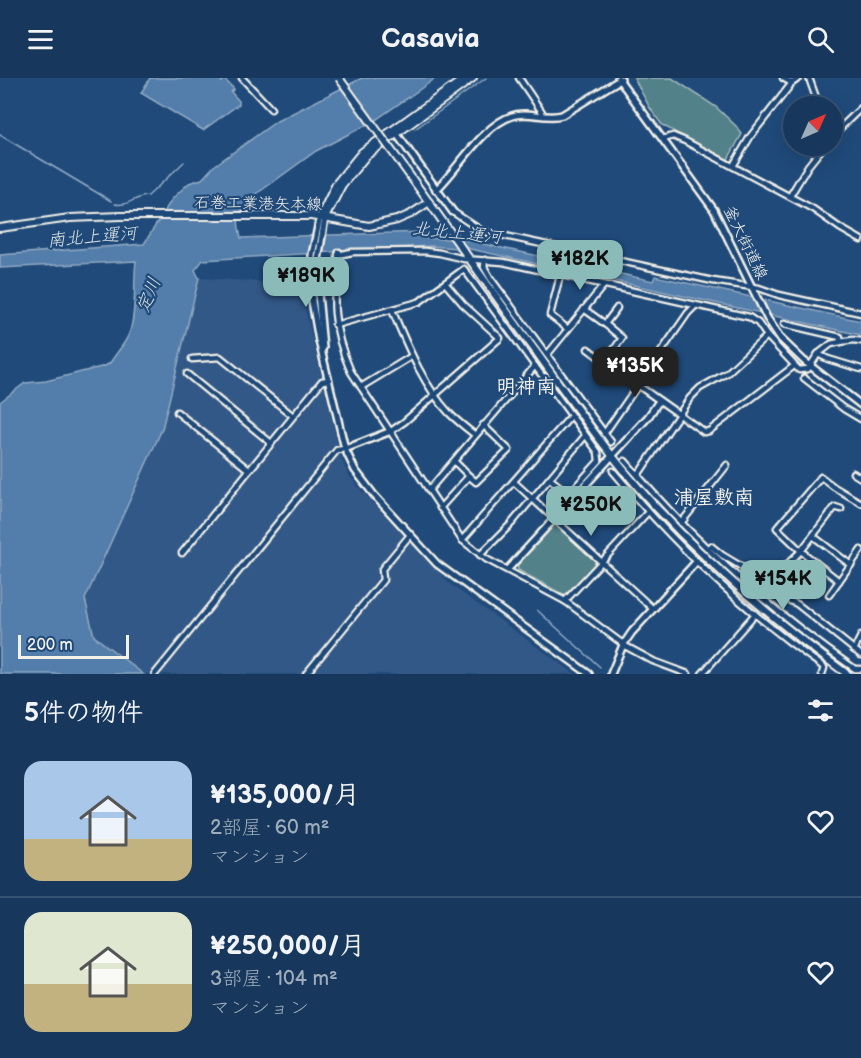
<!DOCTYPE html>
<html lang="ja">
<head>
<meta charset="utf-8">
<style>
  :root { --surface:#17385c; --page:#203f62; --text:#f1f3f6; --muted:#9eacbb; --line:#365272; --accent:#8bbbb9 }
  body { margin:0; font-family:"Balsamiq Sans","Klee One",sans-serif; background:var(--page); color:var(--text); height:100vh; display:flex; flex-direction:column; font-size:22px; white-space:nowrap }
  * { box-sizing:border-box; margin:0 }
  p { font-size:20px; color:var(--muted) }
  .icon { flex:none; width:33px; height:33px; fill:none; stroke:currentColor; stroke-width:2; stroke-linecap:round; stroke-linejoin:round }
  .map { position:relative; height:596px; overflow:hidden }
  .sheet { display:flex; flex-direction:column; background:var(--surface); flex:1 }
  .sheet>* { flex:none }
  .needle { width:39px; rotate:45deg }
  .tools { position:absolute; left:783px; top:18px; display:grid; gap:12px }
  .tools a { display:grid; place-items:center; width:60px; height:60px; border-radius:50%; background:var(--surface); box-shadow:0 6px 24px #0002,0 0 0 2px var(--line); font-size:30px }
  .scale { position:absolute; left:18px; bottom:15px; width:111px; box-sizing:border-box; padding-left:6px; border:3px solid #f4f1e8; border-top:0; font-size:16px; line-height:21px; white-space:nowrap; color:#f4f1e8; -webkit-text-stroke:4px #1f4a7a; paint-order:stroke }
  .price { position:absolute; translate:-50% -51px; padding:0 14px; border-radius:12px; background:var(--accent); color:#111; font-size:20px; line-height:39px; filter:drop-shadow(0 2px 3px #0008) }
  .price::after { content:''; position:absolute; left:50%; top:36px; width:18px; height:14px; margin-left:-9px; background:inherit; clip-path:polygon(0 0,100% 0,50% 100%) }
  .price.active { background:#222; color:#fff }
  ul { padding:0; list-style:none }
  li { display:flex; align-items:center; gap:18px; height:150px; padding:0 24px }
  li+li { border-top:2px solid var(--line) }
  li span { display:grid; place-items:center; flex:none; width:168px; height:120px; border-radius:18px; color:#555 }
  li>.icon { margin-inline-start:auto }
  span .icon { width:72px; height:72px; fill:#fffc; stroke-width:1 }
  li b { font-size:26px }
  h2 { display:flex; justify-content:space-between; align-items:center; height:72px; padding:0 24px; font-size:26px }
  header { display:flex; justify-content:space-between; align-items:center; height:78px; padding:0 24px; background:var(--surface); font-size:27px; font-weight:600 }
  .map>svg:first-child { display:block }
  .built { fill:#325887 }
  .green { fill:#53818a; stroke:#a4b9b9; stroke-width:1.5 }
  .water { fill:#527daa; stroke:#93abc3; stroke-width:1.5 }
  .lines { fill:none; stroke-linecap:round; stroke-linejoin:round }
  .stream { stroke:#93abc3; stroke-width:1.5 }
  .minor-casing { stroke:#f4f1e8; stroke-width:9 }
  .tertiary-casing { stroke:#f4f1e8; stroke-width:10 }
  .secondary-casing { stroke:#f4f1e8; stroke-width:10 }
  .minor { stroke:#1f4a7a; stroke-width:4.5 }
  .tertiary { stroke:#1f4a7a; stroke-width:5 }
  .secondary { stroke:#1f4a7a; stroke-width:6 }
  .secondary-bridge-casing { stroke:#f4f1e8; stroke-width:10; stroke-linecap:butt }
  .secondary-bridge { stroke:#1f4a7a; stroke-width:6 }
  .labels { text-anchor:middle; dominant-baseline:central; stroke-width:4.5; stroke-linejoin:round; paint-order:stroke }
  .street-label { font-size:16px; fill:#f4f1e8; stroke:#1f4a7a }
  .water-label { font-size:18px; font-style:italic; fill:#dce0df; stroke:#1f4a7a }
  .quarter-label { font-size:20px; font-weight:bold; fill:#f4f1e8; stroke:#1f4a7a }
</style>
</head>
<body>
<header><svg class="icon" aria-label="menu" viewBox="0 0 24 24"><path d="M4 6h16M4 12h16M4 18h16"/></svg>Casavia<svg class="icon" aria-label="search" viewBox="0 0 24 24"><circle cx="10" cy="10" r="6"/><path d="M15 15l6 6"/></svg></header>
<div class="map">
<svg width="861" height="596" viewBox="0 0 861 596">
  <rect width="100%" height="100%" fill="#1f4a7a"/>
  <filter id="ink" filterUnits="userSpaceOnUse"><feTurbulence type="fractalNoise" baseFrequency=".0167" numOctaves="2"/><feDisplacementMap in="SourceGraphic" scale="12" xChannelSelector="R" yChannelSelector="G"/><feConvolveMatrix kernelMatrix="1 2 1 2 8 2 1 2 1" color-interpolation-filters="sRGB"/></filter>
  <g filter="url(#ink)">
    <path class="built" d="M199 200 299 206 341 380 348 396 359 410 451 507 575 596H143L94 558 85 521 162 351Z"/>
    <g class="green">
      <path d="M634 0H672L716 29 736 48 742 56 727 83 662 47 650 30Z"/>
      <path d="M554 447H559L597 482V485L568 516 564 517 518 492 517 487Z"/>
    </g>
    <g class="water">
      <path d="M150 0H218L222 4 224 1 234 11 231 14 239 23V26L203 52 141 15Z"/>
      <path d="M362 0H436L374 43 316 73 251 120C237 135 236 140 241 160L424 154 425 160 465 162 653 203 655 198 861 243V257L470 171 430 168 203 182 195 192 199 200 162 351 85 521 94 558 143 596H0V324L25 305 46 303 105 288 110 285C116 275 127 264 130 253 137 231 133 206 136 183L0 190V177L144 166 172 121 189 105 202 101 214 88 277 43Z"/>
    </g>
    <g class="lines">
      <g class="stream">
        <path d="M415 51 486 0"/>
        <path d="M0 57 111 123"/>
        <path d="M115 126C127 129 136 118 148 118L184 84"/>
        <path d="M537 532 600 589"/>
      </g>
      <defs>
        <g id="minor">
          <path d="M242 0 271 31"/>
          <path d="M519 0 542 34 543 38"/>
          <path d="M783 0 792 5"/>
          <path d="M809 0 819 28"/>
          <path d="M832 58 861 30"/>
          <path d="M663 61 673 58 685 63 813 131 840 150 861 162"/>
          <path d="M733 88 750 59 792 5 799 0"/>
          <path d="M790 118 808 88 824 68"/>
          <path d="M453 134 482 153 713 203 759 210 779 217 861 235"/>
          <path d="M339 174C332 221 331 249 351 294L462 462 486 481 565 523 627 569 653 583 688 596"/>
          <path d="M338 177 352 174 424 173 440 175 464 181 503 184 749 239 758 245 767 258 799 292 808 291 818 276 828 281 861 291"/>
          <path d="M485 182 484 189 491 201 611 364"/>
          <path d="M560 198 550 237 568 251"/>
          <path d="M584 231 605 246 617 230"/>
          <path d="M392 232C407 267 423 307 449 335 457 343 466 350 475 357"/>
          <path d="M784 246 840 259V264L853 262 861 263"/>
          <path d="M335 247 419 224 464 191 598 374 599 383 569 416 550 401"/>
          <path d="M588 271 605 284 622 260 605 246"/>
          <path d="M818 276 831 266 840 264"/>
          <path d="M547 277 604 207"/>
          <path d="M192 281 220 279 293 338"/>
          <path d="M605 284 704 354 709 353 794 288"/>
          <path d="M187 296 271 365"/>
          <path d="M804 300 844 331 861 341"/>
          <path d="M361 309 412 278"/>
          <path d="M177 334 249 392"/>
          <path d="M391 353 404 344 500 260 463 226 445 205"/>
          <path d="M604 356 688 235 695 228"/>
          <path d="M454 383 469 398"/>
          <path d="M625 383C693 463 769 532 855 591H861"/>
          <path d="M613 393C674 466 743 532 821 587L824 590 822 596"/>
          <path d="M853 395 861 400"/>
          <path d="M638 397 690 320 700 310 727 295 767 258"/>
          <path d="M514 404 653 531"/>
          <path d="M429 412 535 288"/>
          <path d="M440 430 469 398 476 404 509 372 483 347"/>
          <path d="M681 445 727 387"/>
          <path d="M813 458 851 487"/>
          <path d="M462 462 571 338"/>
          <path d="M708 471 711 468 722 477 747 492 772 515 797 526 861 577"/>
          <path d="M182 475 317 309 322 303 329 302"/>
          <path d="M480 477 511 446 585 358"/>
          <path d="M839 503 801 473 777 450 821 399 834 409 861 425"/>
          <path d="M765 508 801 473 835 429 841 431"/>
          <path d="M829 517 861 472"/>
          <path d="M565 523 648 434"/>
          <path d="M854 572 861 558"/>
          <path d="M155 596 337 372 345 371"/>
          <path d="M306 596 383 502 382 491 410 457"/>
          <path d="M702 596 755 536"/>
        </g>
        <g id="tertiary">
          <path d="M618 0 714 132 767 240 781 261 804 283 861 327"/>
          <path d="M396 55 453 134"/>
          <path d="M436 112C458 91 483 47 512 38 528 32 546 42 562 37L621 1"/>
          <path d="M320 139 312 177V223L319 263 345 371 355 392 374 417 437 486 589 596"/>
          <path d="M323 270 316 194 325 140"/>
          <path d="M345 371 391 353"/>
          <path d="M508 491 648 339 659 323"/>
          <path d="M611 596 623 567 632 554 697 483"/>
        </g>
        <g id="secondary">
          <path d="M389 69C439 137 487 207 537 275 574 327 610 379 653 426 712 490 777 545 847 596"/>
          <path d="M320 139 336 106 362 74 465 0"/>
          <path d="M325 140 342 107 366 78 473 0"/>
          <path d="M0 150 70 140 120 138H311L369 148 397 142 411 136 429 124"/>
        </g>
      </defs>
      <use href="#minor" class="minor-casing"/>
      <use href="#tertiary" class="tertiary-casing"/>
      <use href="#secondary" class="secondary-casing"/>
      <use href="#minor" class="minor"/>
      <use href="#tertiary" class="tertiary"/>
      <use href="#secondary" class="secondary"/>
      <defs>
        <path id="secondary-bridge" d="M339 0 389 69"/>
      </defs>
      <use href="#secondary-bridge" class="secondary-bridge-casing"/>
      <use href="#secondary-bridge" class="secondary-bridge"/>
    </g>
  </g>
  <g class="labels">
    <g class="street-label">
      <text transform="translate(258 126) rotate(1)">石巻工業港矢本線</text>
      <text transform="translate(745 165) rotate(64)">釜大街道線</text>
    </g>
    <g class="water-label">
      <text transform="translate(457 155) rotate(6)">北北上運河</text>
      <text transform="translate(92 159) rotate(-5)">南北上運河</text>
      <text transform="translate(149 217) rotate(-68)">定川</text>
    </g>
    <g class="quarter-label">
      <text x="526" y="309">明神南</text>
      <text x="714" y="420">浦屋敷南</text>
    </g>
  </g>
</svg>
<div class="tools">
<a><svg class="needle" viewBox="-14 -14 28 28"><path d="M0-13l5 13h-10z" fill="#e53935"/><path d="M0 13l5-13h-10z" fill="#9eacbb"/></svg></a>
</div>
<div class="scale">200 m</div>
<b class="price" style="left:580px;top:213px">¥182K</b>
<b class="price" style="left:306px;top:230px">¥189K</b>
<b class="price active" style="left:635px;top:320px">¥135K</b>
<b class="price" style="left:591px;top:459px">¥250K</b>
<b class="price" style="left:783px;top:533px">¥154K</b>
</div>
<section class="sheet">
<h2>5件の物件<svg class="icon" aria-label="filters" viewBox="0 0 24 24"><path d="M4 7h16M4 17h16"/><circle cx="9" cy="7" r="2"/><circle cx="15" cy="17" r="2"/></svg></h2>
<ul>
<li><span style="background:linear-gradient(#a9c7e8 65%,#c2b280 0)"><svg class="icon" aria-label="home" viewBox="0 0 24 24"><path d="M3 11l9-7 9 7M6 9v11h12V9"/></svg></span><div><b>¥135,000/月</b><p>2部屋 · 60 m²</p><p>マンション</p></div><svg class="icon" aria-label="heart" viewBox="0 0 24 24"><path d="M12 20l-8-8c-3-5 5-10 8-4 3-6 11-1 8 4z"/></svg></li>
<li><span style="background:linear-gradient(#dfe7d0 60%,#c2b280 0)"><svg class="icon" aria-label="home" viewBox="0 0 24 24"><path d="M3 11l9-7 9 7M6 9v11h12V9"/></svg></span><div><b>¥250,000/月</b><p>3部屋 · 104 m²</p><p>マンション</p></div><svg class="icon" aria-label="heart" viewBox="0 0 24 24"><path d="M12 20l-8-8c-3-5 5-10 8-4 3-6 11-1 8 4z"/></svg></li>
</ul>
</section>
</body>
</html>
